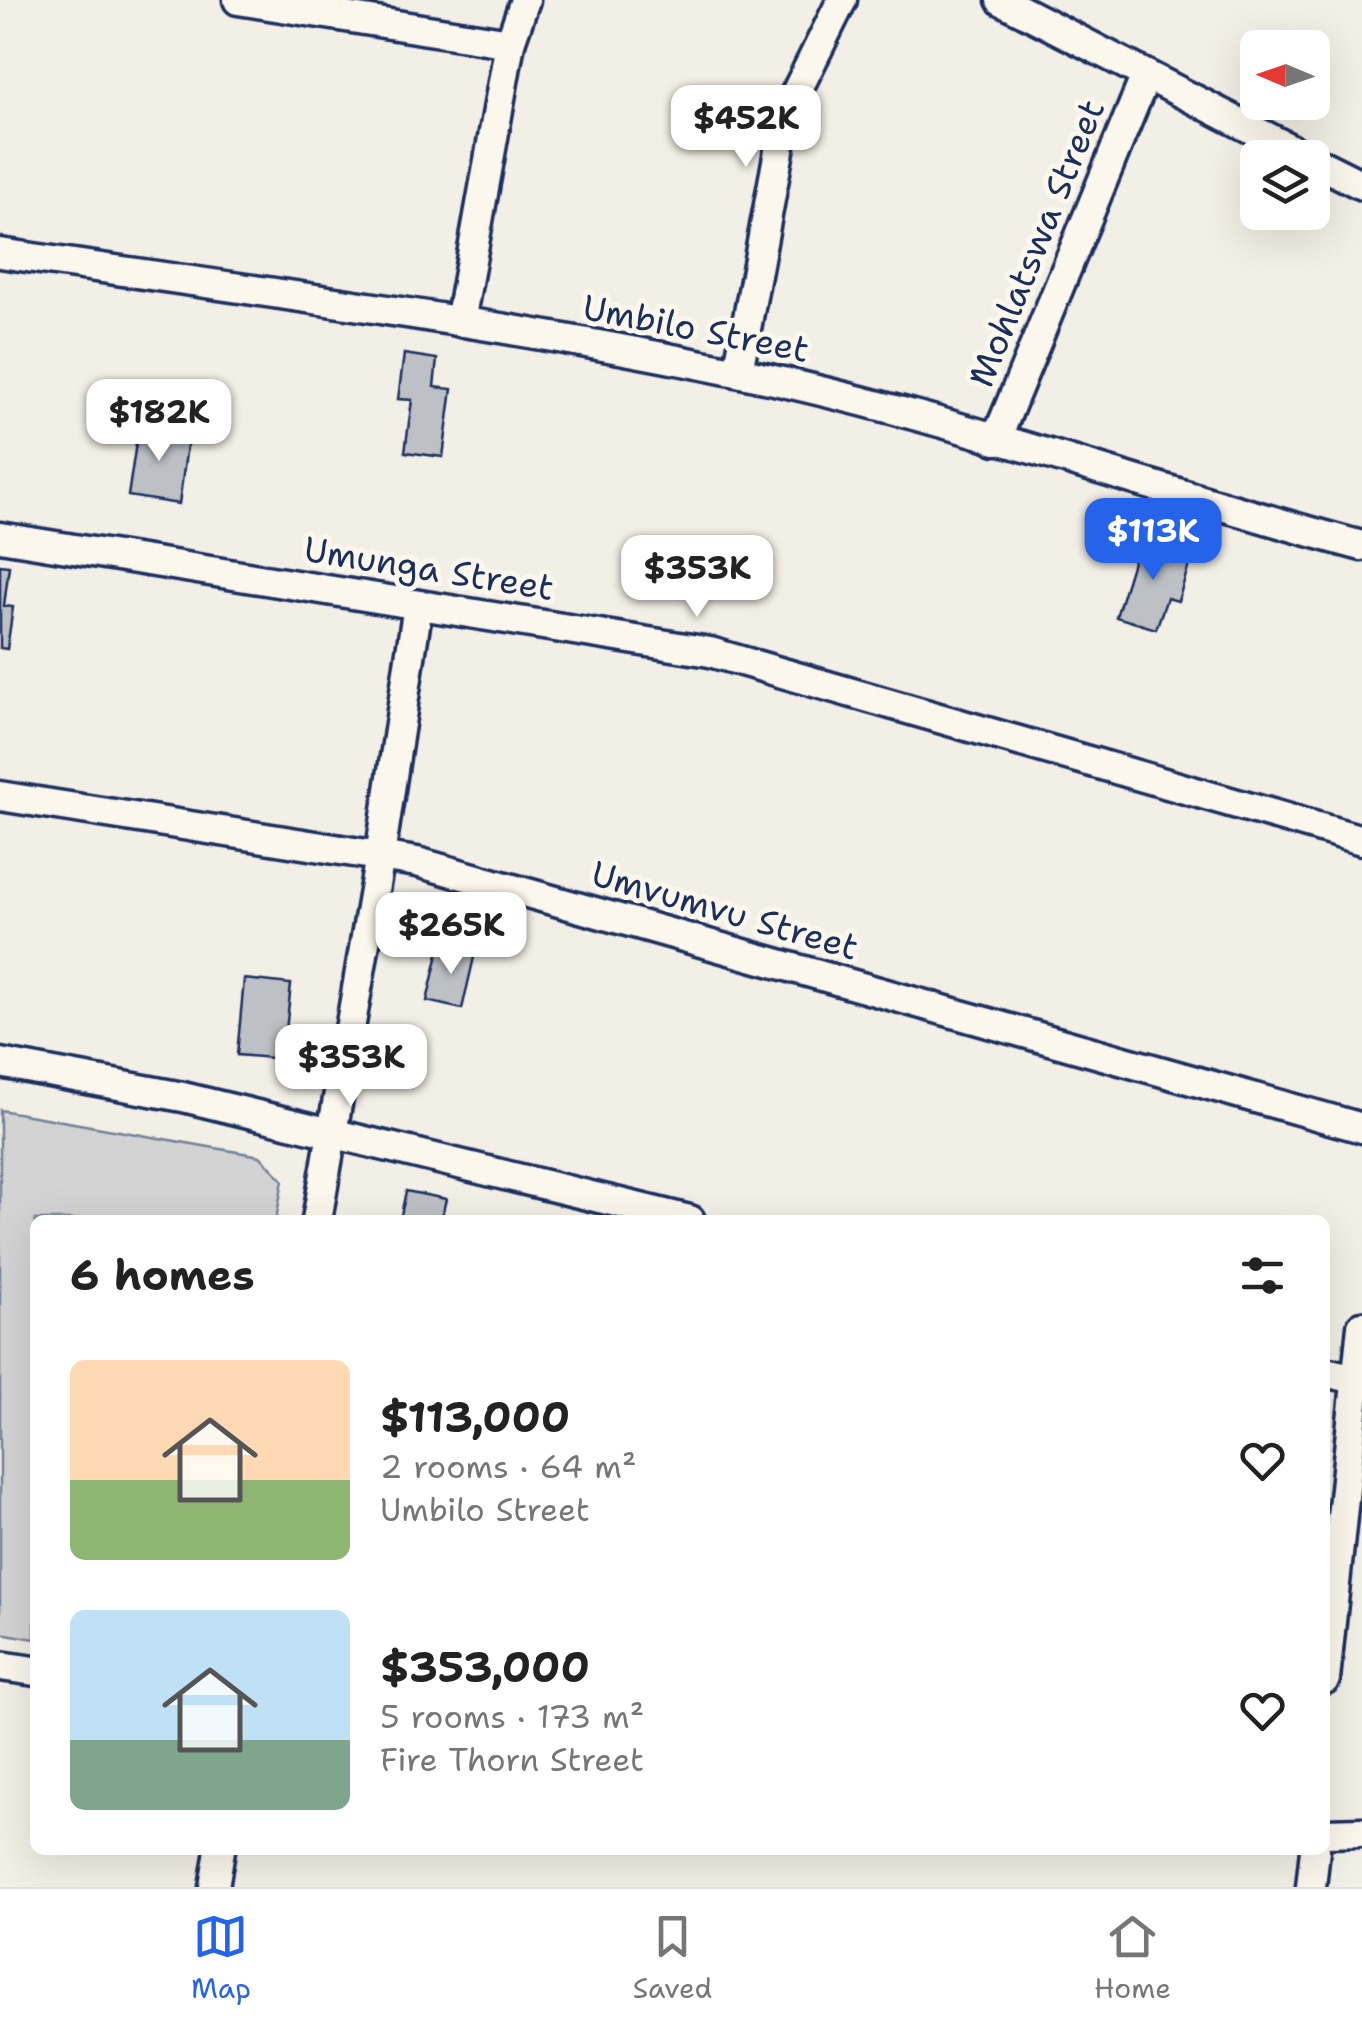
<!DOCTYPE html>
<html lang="en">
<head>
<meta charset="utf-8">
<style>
  :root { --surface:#fff; --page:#f6f6f6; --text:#222; --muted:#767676; --line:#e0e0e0; --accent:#2563eb }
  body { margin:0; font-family:"Shantell Sans",sans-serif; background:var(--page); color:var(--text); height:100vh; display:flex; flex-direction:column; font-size:38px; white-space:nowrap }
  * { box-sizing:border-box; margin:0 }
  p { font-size:32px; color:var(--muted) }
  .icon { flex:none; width:55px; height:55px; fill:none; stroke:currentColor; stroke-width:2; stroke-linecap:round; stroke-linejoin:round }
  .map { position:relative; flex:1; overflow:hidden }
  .side { position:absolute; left:30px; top:1215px; width:1300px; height:640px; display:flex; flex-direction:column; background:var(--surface); border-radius:15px; box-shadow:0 10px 40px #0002 }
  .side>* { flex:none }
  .needle { width:65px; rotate:272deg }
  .tools { position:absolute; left:1240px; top:30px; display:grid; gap:20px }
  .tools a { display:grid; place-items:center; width:90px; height:90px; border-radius:15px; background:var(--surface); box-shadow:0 10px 40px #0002; font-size:50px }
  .price { position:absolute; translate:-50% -85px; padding:0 22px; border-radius:20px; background:#fff; color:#222; font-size:32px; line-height:65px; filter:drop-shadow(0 2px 5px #0008) }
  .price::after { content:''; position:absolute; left:50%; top:60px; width:30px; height:22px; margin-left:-15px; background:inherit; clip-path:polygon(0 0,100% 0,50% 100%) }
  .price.selected { background:var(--accent); color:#fff }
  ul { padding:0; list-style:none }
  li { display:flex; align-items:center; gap:30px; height:250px; padding:0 40px }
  li span { display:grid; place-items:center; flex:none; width:280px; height:200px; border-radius:15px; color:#555 }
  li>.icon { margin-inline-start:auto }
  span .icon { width:120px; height:120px; fill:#fffc; stroke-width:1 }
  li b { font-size:42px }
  h2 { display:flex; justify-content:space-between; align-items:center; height:120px; padding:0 40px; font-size:42px }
  .menu { display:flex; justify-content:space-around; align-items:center; height:140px; border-top:2px solid var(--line); background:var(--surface); font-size:28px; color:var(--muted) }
  .menu a { display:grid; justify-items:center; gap:5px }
  .menu .selected { color:var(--accent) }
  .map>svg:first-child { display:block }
  .green { fill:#d2d3d2; stroke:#768198; stroke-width:2.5 }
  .building { fill:#bdc0c4; stroke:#1b2f5e; stroke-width:2.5 }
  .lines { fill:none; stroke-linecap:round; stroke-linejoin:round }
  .street-casing { stroke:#1b2f5e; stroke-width:35 }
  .street { stroke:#fbf7ec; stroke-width:28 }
  .labels { text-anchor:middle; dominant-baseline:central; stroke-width:10; stroke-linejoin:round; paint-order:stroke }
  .street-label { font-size:35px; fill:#1b2f5e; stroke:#fbf7ec }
</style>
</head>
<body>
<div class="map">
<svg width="1362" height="1887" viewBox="0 0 1362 1887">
  <rect width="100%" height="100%" fill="#f2efe6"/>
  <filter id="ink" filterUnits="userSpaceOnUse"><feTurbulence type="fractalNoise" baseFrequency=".01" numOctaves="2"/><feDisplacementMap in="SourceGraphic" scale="20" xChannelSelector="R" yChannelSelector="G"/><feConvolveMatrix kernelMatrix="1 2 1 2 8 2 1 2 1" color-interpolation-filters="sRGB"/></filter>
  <g filter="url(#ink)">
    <path class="green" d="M0 1110 260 1156 283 1180 276 1220H35V1639L0 1633Z"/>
    <g class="building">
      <path d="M404 354 437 359 434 387 452 389 443 457 405 452 412 400 398 399Z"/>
      <path d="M139 423 189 431 179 504 128 496Z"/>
      <path d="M1140 539 1192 555 1178 601 1167 598 1156 629 1116 617Z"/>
      <path d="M0 565 9 566 4 606 13 607 7 649 0 648Z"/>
      <path d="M440 945 475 953 462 1009 427 1001Z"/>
      <path d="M244 979 291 984 283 1059 237 1055Z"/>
      <path d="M406 1191 446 1199 441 1220H400Z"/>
    </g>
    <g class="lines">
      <defs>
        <g id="street">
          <path d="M238 0 510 43"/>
          <path d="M1001 0 1308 158"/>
          <path d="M1312 160 1362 185"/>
          <path d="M0 253C246 290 494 321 737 372 949 416 1153 490 1362 546"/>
          <path d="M460 322 510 43 525 0"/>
          <path d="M738 372 786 113 842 0"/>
          <path d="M996 440 1146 75"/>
          <path d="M0 537 710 652 1362 840"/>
          <path d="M0 796 417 862 1362 1128"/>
          <path d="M0 1063 183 1097 690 1220"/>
          <path d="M317 1220 380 856 418 605"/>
          <path d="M1325 1372 1356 1379"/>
          <path d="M0 1666 35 1671"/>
          <path d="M1325 1679 1362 1326"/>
          <path d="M1325 1833 1362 1832"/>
          <path d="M214 1887 220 1850"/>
          <path d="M1311 1887 1315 1850"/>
        </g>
      </defs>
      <use href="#street" class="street-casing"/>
      <use href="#street" class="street"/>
    </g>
  </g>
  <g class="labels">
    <g class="street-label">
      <text transform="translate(1036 243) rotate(-68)">Mohlatswa Street</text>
      <text transform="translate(696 328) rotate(11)">Umbilo Street</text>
      <text transform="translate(429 568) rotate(9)">Umunga Street</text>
      <text transform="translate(725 910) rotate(16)">Umvumvu Street</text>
    </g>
  </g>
</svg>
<div class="tools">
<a><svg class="needle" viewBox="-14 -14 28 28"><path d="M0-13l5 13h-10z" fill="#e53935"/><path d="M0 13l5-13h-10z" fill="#767676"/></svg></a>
<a><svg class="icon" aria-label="layers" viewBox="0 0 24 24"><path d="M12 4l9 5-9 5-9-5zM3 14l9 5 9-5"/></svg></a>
</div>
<b class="price" style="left:746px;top:170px">$452K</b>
<b class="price" style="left:159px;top:464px">$182K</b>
<b class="price selected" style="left:1153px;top:583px">$113K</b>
<b class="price" style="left:697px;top:620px">$353K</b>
<b class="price" style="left:451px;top:977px">$265K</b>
<b class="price" style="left:351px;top:1109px">$353K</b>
<section class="side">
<h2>6 homes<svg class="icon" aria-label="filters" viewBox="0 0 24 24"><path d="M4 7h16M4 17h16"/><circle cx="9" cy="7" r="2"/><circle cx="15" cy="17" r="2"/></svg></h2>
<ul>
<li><span style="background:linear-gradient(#ffd9b3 60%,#8fb573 0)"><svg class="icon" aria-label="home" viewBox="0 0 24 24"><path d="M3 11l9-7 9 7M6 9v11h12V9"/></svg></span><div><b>$113,000</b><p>2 rooms · 64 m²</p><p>Umbilo Street</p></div><svg class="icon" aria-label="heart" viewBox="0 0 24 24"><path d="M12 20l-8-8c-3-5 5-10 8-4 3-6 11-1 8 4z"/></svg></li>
<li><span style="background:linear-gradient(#bfe0f5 65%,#7fa58c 0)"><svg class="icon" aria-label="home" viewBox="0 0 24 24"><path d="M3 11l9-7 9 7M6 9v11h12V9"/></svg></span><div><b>$353,000</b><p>5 rooms · 173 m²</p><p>Fire Thorn Street</p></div><svg class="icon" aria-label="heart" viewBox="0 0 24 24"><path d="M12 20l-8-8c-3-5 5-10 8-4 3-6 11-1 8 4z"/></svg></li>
</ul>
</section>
</div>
<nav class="menu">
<a class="selected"><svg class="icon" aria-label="map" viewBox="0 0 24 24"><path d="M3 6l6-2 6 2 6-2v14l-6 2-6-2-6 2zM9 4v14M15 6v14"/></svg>Map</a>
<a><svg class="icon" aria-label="saved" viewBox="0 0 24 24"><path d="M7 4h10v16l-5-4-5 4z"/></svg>Saved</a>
<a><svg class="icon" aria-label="home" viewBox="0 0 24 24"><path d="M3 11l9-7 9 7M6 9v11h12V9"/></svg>Home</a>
</nav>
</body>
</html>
